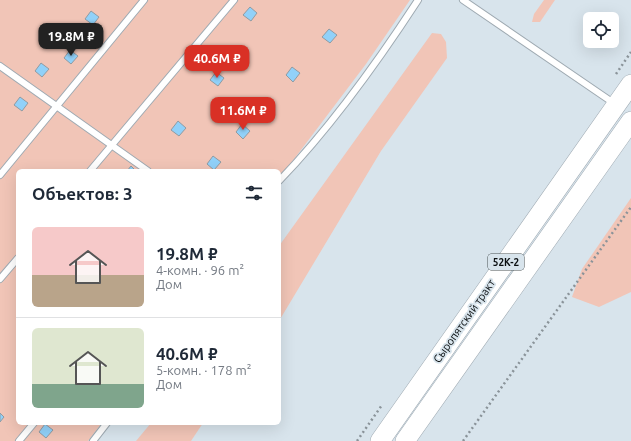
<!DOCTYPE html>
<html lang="ru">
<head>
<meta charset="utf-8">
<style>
  :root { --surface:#fff; --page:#f2f2f3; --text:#1f2937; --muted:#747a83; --line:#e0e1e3; --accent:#d93025 }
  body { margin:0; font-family:Ubuntu,sans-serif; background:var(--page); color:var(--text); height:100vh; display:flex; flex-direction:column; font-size:15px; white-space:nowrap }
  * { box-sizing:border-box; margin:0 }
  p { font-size:13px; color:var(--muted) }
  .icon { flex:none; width:22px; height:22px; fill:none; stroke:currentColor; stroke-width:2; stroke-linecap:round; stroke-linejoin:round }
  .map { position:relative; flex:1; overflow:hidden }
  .details { position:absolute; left:16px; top:169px; width:265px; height:256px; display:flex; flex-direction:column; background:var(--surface); border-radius:6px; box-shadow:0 4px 16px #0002 }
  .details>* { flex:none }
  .fabs { position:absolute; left:583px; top:12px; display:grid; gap:8px }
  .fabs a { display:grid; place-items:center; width:36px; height:36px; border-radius:6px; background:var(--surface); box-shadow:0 4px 16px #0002; font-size:20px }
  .price { position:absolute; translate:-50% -34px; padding:0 9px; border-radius:8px; background:var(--accent); color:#fff; font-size:13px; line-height:26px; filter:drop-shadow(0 1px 2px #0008) }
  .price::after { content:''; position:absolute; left:50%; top:24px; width:12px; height:9px; margin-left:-6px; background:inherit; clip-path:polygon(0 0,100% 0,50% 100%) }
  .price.on { background:#222; color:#fff }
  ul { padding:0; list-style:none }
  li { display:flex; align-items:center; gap:12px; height:100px; padding:0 16px }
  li+li { border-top:1px solid var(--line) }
  li span { display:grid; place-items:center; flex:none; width:112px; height:80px; border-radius:6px; color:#555 }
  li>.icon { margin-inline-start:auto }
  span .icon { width:48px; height:48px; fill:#fffc; stroke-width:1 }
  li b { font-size:17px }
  h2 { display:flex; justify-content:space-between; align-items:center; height:48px; padding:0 16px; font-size:17px }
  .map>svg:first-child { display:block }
  .green { fill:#f1c5b7 }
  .building { fill:#91d1f9; stroke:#909ba2 }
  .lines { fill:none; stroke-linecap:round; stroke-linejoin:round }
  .service-casing { stroke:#9faab2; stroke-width:8 }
  .primary-casing { stroke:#9faab2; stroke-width:20 }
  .path { stroke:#8a9399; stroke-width:2.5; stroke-dasharray:2 3; stroke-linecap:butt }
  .service { stroke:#fff; stroke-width:6 }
  .primary { stroke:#fff; stroke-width:19 }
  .labels { text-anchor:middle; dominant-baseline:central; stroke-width:3.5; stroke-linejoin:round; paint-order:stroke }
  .shield { fill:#d8e4ec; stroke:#474e51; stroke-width:1 }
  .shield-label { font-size:10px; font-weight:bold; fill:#090d0f }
  .street-label { font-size:11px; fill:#090d0f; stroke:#d8e4ec }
</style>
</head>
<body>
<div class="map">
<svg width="631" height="441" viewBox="0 0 631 441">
  <rect width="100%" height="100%" fill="#d8e4ec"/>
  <g class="green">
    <path d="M0 0H410L366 64 279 179V171H18V423H102L88 441H0Z"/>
    <path d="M544 0H555L540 22H532L534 14Z"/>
    <path d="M432 33 441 34 446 42 447 58 381 151 279 321V246Z"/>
    <path d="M631 198V292L599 307 572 297 582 269Z"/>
    <path d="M151 423H203L191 441H136Z"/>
  </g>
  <g class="building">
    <path d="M250 7 257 13 251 21 243 15Z"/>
    <path d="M91 11 99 17 93 25 85 19Z"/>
    <path d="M329 29 337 35 330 43 322 37Z"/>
    <path d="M70 50 78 56 71 64 64 58Z"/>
    <path d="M41 63 49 69 42 77 35 71Z"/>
    <path d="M292 67 300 73 293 82 286 75Z"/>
    <path d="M216 72 224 78 218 86 210 80Z"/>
    <path d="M20 97 28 103 22 111 14 105Z"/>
    <path d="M257 99 264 105 258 113 250 107Z"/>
    <path d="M178 121 186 128 179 136 171 130Z"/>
    <path d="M242 124 250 131 243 139 236 132Z"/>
    <path d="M213 156 221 162 214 170 207 164Z"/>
    <path d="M131 166 136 171H127Z"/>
    <path d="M0 413 4 417 0 422Z"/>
    <path d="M45 424 53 430 46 438 39 432Z"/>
  </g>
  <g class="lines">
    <defs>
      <g id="service">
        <path d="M463 0 615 104"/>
        <path d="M0 66 148 171"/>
        <path d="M90 171 234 0"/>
        <path d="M0 175 144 0"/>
        <path d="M279 181C331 127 377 63 418 0"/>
        <path d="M0 279 18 258"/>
        <path d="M19 441 34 423"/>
        <path d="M93 441 107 423"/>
      </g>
      <g id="primary">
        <path d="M380 441 631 84"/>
        <path d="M405 441 631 121"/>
      </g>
    </defs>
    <use href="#service" class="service-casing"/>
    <use href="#primary" class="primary-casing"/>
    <g class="path">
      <path d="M616 74 631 52"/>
      <path d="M357 441 382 405"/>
      <path d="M463 441 631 207"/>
    </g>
    <use href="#service" class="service"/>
    <use href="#primary" class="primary"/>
  </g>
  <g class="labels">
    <rect class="shield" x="488" y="254" width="36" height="16" rx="3"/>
    <g class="shield-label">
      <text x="506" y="262">52К-2</text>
    </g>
    <g class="street-label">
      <text transform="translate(464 321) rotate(-55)">Сыропятский тракт</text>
    </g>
  </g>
</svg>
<div class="fabs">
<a><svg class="icon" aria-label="locate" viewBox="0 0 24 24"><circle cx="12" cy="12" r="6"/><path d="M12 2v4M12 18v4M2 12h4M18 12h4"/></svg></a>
</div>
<b class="price on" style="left:71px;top:57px">19.8M ₽</b>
<b class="price" style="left:217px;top:79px">40.6M ₽</b>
<b class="price" style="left:243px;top:131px">11.6M ₽</b>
<section class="details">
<h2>Объектов: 3<svg class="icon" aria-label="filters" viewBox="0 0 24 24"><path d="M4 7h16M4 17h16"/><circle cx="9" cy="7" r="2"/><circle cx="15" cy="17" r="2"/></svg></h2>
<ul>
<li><span style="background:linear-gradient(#f6c9c9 60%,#b9a48a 0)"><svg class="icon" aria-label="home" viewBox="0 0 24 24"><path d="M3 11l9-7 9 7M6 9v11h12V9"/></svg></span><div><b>19.8M ₽</b><p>4-комн. · 96 m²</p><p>Дом</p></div></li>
<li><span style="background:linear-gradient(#dfe7d0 70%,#7fa58c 0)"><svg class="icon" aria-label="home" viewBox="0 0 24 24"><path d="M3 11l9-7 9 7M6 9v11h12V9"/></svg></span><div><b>40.6M ₽</b><p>5-комн. · 178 m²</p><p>Дом</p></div></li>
</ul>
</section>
</div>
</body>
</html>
